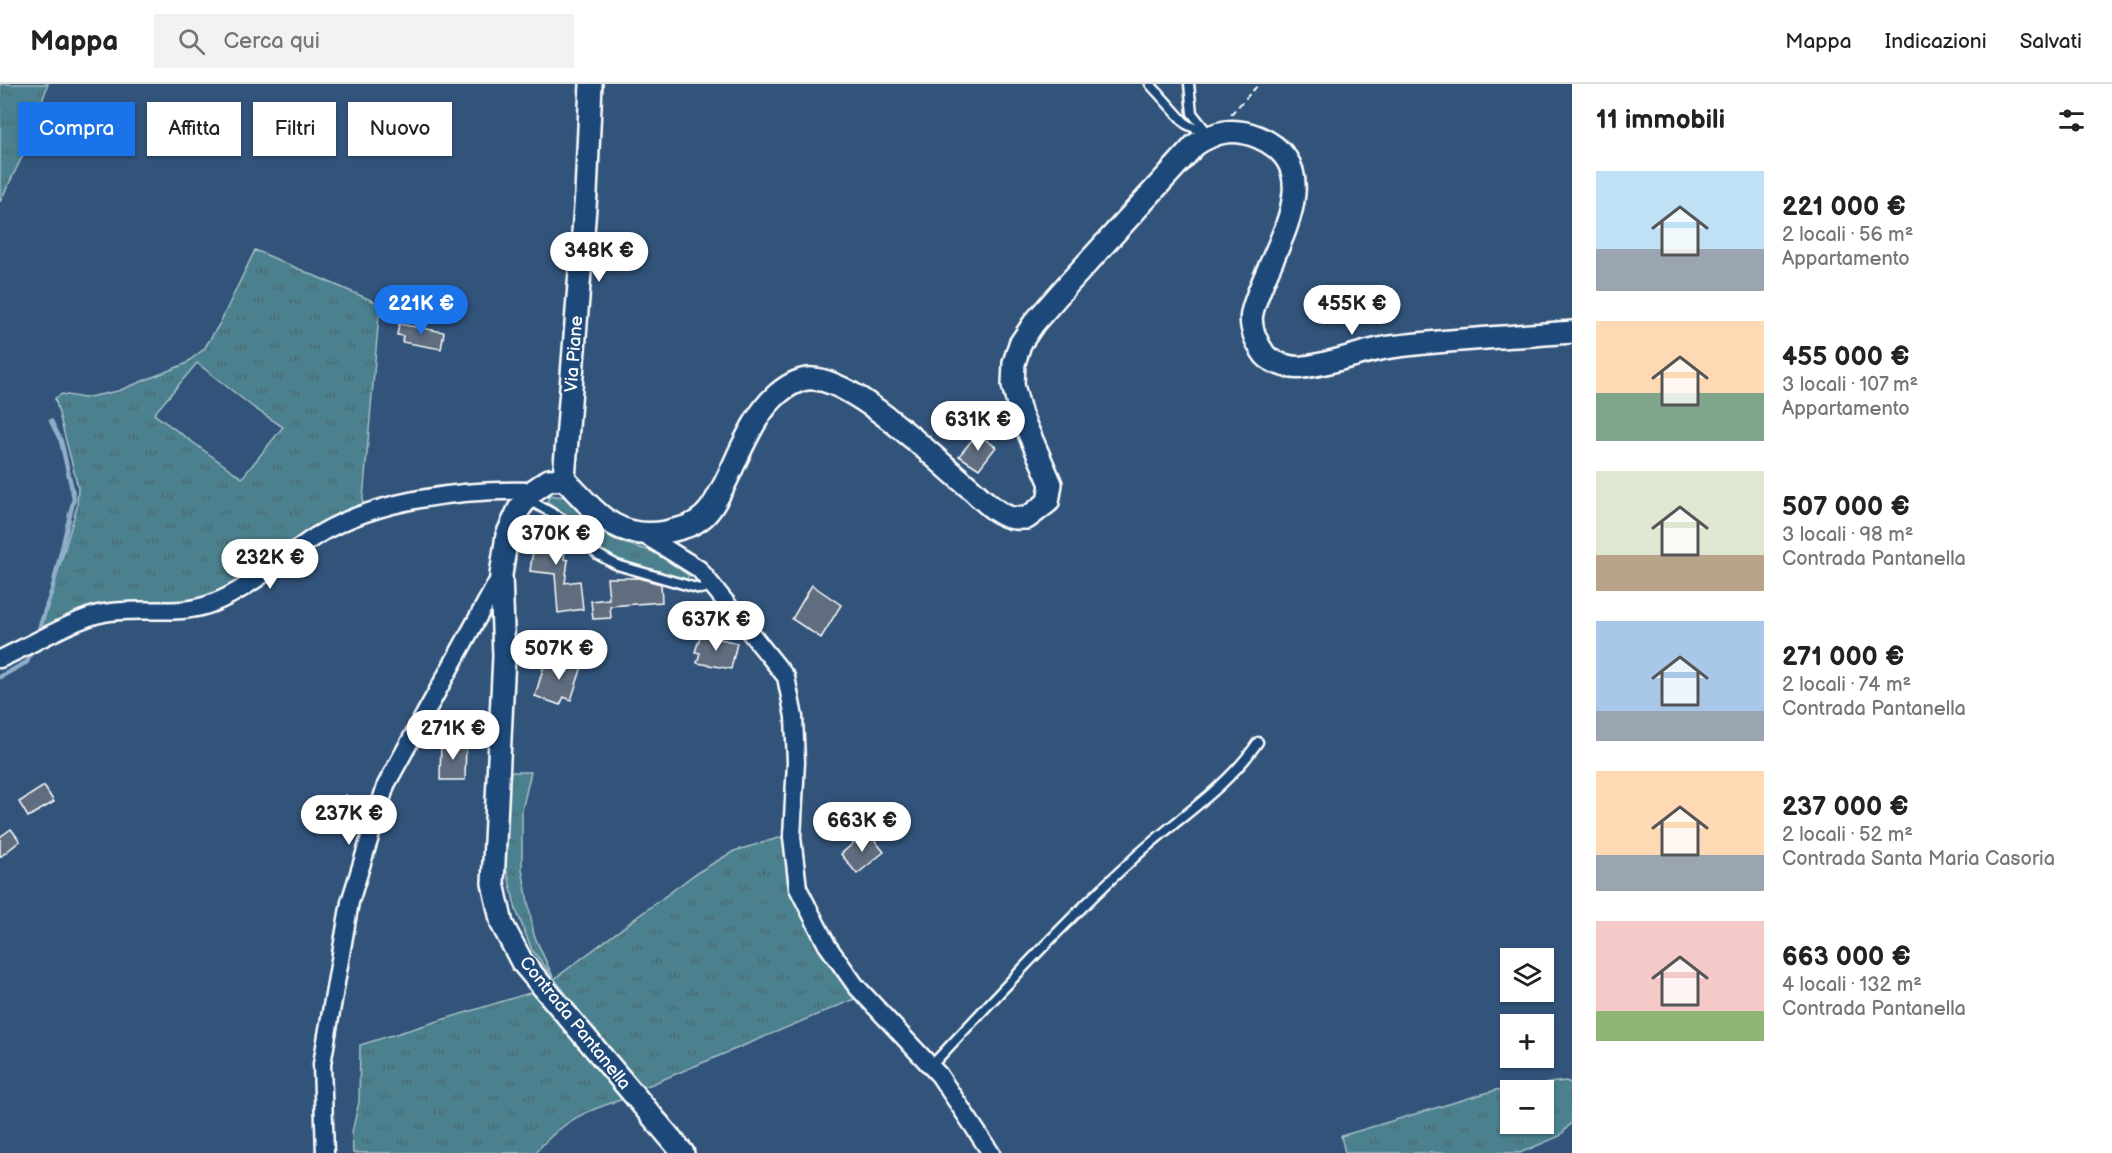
<!DOCTYPE html>
<html lang="it">
<head>
<meta charset="utf-8">
<style>
  :root { --surface:#fff; --page:#f2f2f2; --text:#222; --muted:#767676; --line:#e0e0e0; --accent:#1a73e8 }
  body { margin:0; font-family:"Balsamiq Sans",sans-serif; background:var(--page); color:var(--text); height:100vh; display:flex; flex-direction:column; font-size:22px; white-space:nowrap }
  * { box-sizing:border-box; margin:0 }
  p { font-size:20px; color:var(--muted) }
  .icon { flex:none; width:33px; height:33px; fill:none; stroke:currentColor; stroke-width:2; stroke-linecap:round; stroke-linejoin:round }
  .map { position:relative; flex:1; overflow:hidden }
  .details { display:flex; flex-direction:column; background:var(--surface); width:540px }
  .details>* { flex:none }
  .banner { position:absolute; left:18px; top:18px; width:570px; height:54px; display:flex; gap:12px }
  .buttons { position:absolute; left:1500px; top:864px; display:grid; gap:12px }
  .buttons a { display:grid; place-items:center; width:54px; height:54px; border-radius:0px; background:var(--surface); box-shadow:0 2px 4px #0004; font-size:30px }
  .price { position:absolute; translate:-50% -51px; padding:0 14px; border-radius:21px; background:#fff; color:#222; font-size:20px; line-height:39px; filter:drop-shadow(0 2px 3px #0008) }
  .price::after { content:''; position:absolute; left:50%; top:36px; width:18px; height:14px; margin-left:-9px; background:inherit; clip-path:polygon(0 0,100% 0,50% 100%) }
  .price.selected { background:var(--accent); color:#fff }
  ul { padding:0; list-style:none }
  li { display:flex; align-items:center; gap:18px; height:150px; padding:0 24px }
  li span { display:grid; place-items:center; flex:none; width:168px; height:120px; border-radius:0px; color:#555 }
  li>.icon { margin-inline-start:auto }
  span .icon { width:72px; height:72px; fill:#fffc; stroke-width:1 }
  li b { font-size:26px }
  h2 { display:flex; justify-content:space-between; align-items:center; height:72px; padding:0 24px; font-size:26px }
  .tag { padding:0 21px; border-radius:0px; background:var(--surface); box-shadow:0 2px 4px #0004; font-size:21px; line-height:54px }
  .tag.selected { background:var(--accent); color:#fff }
  header { display:flex; align-items:center; gap:36px; box-sizing:border-box; height:84px; padding:0 30px; background:var(--surface); border-bottom:2px solid var(--line) }
  header strong { font-size:28px }
  nav { display:flex; gap:33px; margin-inline-start:auto; font-size:21px }
  .search { width:420px; height:54px; background:var(--page); display:flex; align-items:center; gap:15px; box-sizing:border-box; padding:0 21px; border-radius:0px; color:var(--muted); font-size:22px }
  main { display:flex; flex:1; min-height:0 }
  .map>svg:first-child { display:block }
  .grass { fill:url(#grass-tufts); stroke:#a6c0c6; stroke-width:1.5; fill-rule:evenodd }
  .lines { fill:none; stroke-linecap:round; stroke-linejoin:round }
  .stream { stroke:#91aec9; stroke-width:4.5 }
  .building { fill:#5e6d7e; stroke:#fff; stroke-width:1.5 }
  .service-casing { stroke:#fff; stroke-width:13 }
  .minor-casing { stroke:#fff; stroke-width:21 }
  .tertiary-casing { stroke:#fff; stroke-width:26 }
  .path { stroke:#fff; stroke-width:2; stroke-dasharray:6 4.5; stroke-linecap:butt }
  .service { stroke:#1f4a7a; stroke-width:8 }
  .minor { stroke:#1f4a7a; stroke-width:16 }
  .tertiary { stroke:#1f4a7a; stroke-width:21 }
  .labels { text-anchor:middle; dominant-baseline:central; stroke-width:4.5; stroke-linejoin:round; paint-order:stroke }
  .street-label { font-size:18px; fill:#fff; stroke:#1f4a7a }
</style>
</head>
<body>
<header>
<strong>Mappa</strong>
<div class="search"><svg class="icon" aria-label="search" viewBox="0 0 24 24"><circle cx="10" cy="10" r="6"/><path d="M15 15l6 6"/></svg>Cerca qui</div>
<nav><a>Mappa</a><a>Indicazioni</a><a>Salvati</a></nav>
</header>
<main>
<div class="map">
<svg width="1572" height="1069" viewBox="0 0 1572 1069">
  <defs>
    <pattern id="grass-tufts" width="24" height="20" patternUnits="userSpaceOnUse" patternTransform="scale(1.5)"><rect width="24" height="20" fill="#4c818e"/><path d="M3 7l-1-3M5 7V3M7 7l1-3M15 17l-1-3M17 17v-4M19 17l1-3" fill="none" stroke="#4c6970"/></pattern>
  </defs>
  <rect width="100%" height="100%" fill="#32547b"/>
  <filter id="ink" filterUnits="userSpaceOnUse"><feTurbulence type="fractalNoise" baseFrequency=".0167" numOctaves="2"/><feDisplacementMap in="SourceGraphic" scale="12" xChannelSelector="R" yChannelSelector="G"/><feConvolveMatrix kernelMatrix="1 2 1 2 8 2 1 2 1" color-interpolation-filters="sRGB"/></filter>
  <g filter="url(#ink)">
    <g class="grass">
      <path d="M0 0H48L26 65 0 118Z"/>
      <path d="M255 166 380 220 362 426 211 513 190 519H127L39 552 77 423 78 403 55 314 62 310 84 314 118 307 185 280 204 265 220 239ZM197 279 254 324 283 343 242 394 154 330Z"/>
      <path d="M550 411 570 414 599 445 616 457 658 469 689 492 686 497 677 496 660 487 623 479 600 467 547 417Z"/>
      <path d="M508 688H531L522 726V785L534 851 554 895 695 790 734 767 782 753C791 822 821 857 857 914L640 1005 532 866 516 826 506 783Z"/>
      <path d="M539 906 630 1013C587 1026 564 1035 535 1069H353L352 1048 359 1018 360 961Z"/>
      <path d="M1565 997 1572 999V1038L1560 1052 1520 1069H1345L1341 1052 1496 1006ZM1510 1006H1544V1040H1510Z"/>
    </g>
    <g class="lines">
      <g class="stream">
        <path d="M37 551 52 506 74 414 61 357 51 337"/>
        <path d="M0 593 27 578 31 568"/>
      </g>
    </g>
    <g class="building">
      <path d="M399 240 444 248 441 265 402 258 403 252 397 251Z"/>
      <path d="M977 350 996 363 979 385 959 372Z"/>
      <path d="M537 438 567 447 564 475 568 476 565 499 580 497 583 525 558 529 555 490 530 487Z"/>
      <path d="M607 494H638L661 500 662 518 610 522 611 534 593 535 591 517 609 515Z"/>
      <path d="M812 501 841 521 821 554 792 535Z"/>
      <path d="M701 550 737 559 731 585 697 579 700 569 695 568Z"/>
      <path d="M546 575 566 580 568 575 583 580 571 616 564 613 560 621 535 612Z"/>
      <path d="M441 657 466 658 465 696H440Z"/>
      <path d="M44 702 54 718 28 733 19 718Z"/>
      <path d="M345 711 368 720 358 746 336 736Z"/>
      <path d="M11 745 20 757 0 773V753Z"/>
      <path d="M867 747 884 768 857 790 841 770Z"/>
    </g>
    <g class="lines">
      <defs>
        <g id="service">
          <path d="M1150 0 1186 40 1209 51"/>
          <path d="M1189 0 1192 29 1207 48"/>
          <path d="M527 415 568 438 597 470 617 481 700 505 712 502"/>
          <path d="M931 982C997 912 1061 841 1132 776 1173 737 1226 706 1258 658"/>
        </g>
        <g id="minor">
          <path d="M646 452 699 485 786 593 794 633 796 678 792 753 798 804 827 861 856 902 939 991 991 1069"/>
          <path d="M0 575C27 563 78 533 104 529 140 522 179 533 213 519 251 504 282 474 316 452 376 415 463 405 533 407"/>
          <path d="M325 1069 322 980 350 818 386 701 501 491"/>
        </g>
        <g id="tertiary">
          <path d="M564 395C596 428 616 457 666 448 676 445 687 444 696 438 710 430 716 416 723 403 742 367 759 309 802 296 843 283 936 376 969 403 980 413 994 428 1009 433 1014 435 1022 434 1027 434L1048 418 1051 400 1021 331 1013 301 1014 279 1020 260 1034 239 1069 199 1195 61C1216 47 1234 43 1258 53 1337 87 1264 175 1252 229 1249 243 1257 260 1265 271 1272 279 1292 285 1303 283 1333 280 1361 267 1391 263 1451 255 1512 253 1572 248"/>
          <path d="M564 395 549 396 533 407 519 425 507 451 501 491 504 572 493 799 502 840 522 878 683 1069"/>
          <path d="M564 395 586 110 591 0"/>
        </g>
      </defs>
      <use href="#service" class="service-casing"/>
      <use href="#minor" class="minor-casing"/>
      <use href="#tertiary" class="tertiary-casing"/>
      <path class="path" d="M1231 30 1259 0"/>
      <use href="#service" class="service"/>
      <use href="#minor" class="minor"/>
      <use href="#tertiary" class="tertiary"/>
    </g>
  </g>
  <g class="labels">
    <g class="street-label">
      <text transform="translate(574 270) rotate(-86)">Via Piane</text>
      <text transform="translate(575 939) rotate(51)">Contrada Pantanella</text>
    </g>
  </g>
</svg>
<div class="buttons">
<a><svg class="icon" aria-label="layers" viewBox="0 0 24 24"><path d="M12 4l9 5-9 5-9-5zM3 14l9 5 9-5"/></svg></a>
<a>+</a>
<a>−</a>
</div>
<b class="price" style="left:599px;top:199px">348K €</b>
<b class="price selected" style="left:421px;top:252px">221K €</b>
<b class="price" style="left:1352px;top:252px">455K €</b>
<b class="price" style="left:978px;top:368px">631K €</b>
<b class="price" style="left:556px;top:482px">370K €</b>
<b class="price" style="left:270px;top:506px">232K €</b>
<b class="price" style="left:716px;top:568px">637K €</b>
<b class="price" style="left:559px;top:597px">507K €</b>
<b class="price" style="left:453px;top:677px">271K €</b>
<b class="price" style="left:349px;top:762px">237K €</b>
<b class="price" style="left:862px;top:769px">663K €</b>
<div class="banner">
<a class="tag selected">Compra</a>
<a class="tag">Affitta</a>
<a class="tag">Filtri</a>
<a class="tag">Nuovo</a>
</div>
</div>
<section class="details">
<h2>11 immobili<svg class="icon" aria-label="filters" viewBox="0 0 24 24"><path d="M4 7h16M4 17h16"/><circle cx="9" cy="7" r="2"/><circle cx="15" cy="17" r="2"/></svg></h2>
<ul>
<li><span style="background:linear-gradient(#bfe0f5 65%,#9aa5b1 0)"><svg class="icon" aria-label="home" viewBox="0 0 24 24"><path d="M3 11l9-7 9 7M6 9v11h12V9"/></svg></span><div><b>221 000 €</b><p>2 locali · 56 m²</p><p>Appartamento</p></div></li>
<li><span style="background:linear-gradient(#ffd9b3 60%,#7fa58c 0)"><svg class="icon" aria-label="home" viewBox="0 0 24 24"><path d="M3 11l9-7 9 7M6 9v11h12V9"/></svg></span><div><b>455 000 €</b><p>3 locali · 107 m²</p><p>Appartamento</p></div></li>
<li><span style="background:linear-gradient(#dfe7d0 70%,#b9a48a 0)"><svg class="icon" aria-label="home" viewBox="0 0 24 24"><path d="M3 11l9-7 9 7M6 9v11h12V9"/></svg></span><div><b>507 000 €</b><p>3 locali · 98 m²</p><p>Contrada Pantanella</p></div></li>
<li><span style="background:linear-gradient(#a9c7e8 75%,#9aa5b1 0)"><svg class="icon" aria-label="home" viewBox="0 0 24 24"><path d="M3 11l9-7 9 7M6 9v11h12V9"/></svg></span><div><b>271 000 €</b><p>2 locali · 74 m²</p><p>Contrada Pantanella</p></div></li>
<li><span style="background:linear-gradient(#ffd9b3 70%,#9aa5b1 0)"><svg class="icon" aria-label="home" viewBox="0 0 24 24"><path d="M3 11l9-7 9 7M6 9v11h12V9"/></svg></span><div><b>237 000 €</b><p>2 locali · 52 m²</p><p>Contrada Santa Maria Casoria</p></div></li>
<li><span style="background:linear-gradient(#f6c9c9 75%,#8fb573 0)"><svg class="icon" aria-label="home" viewBox="0 0 24 24"><path d="M3 11l9-7 9 7M6 9v11h12V9"/></svg></span><div><b>663 000 €</b><p>4 locali · 132 m²</p><p>Contrada Pantanella</p></div></li>
</ul>
</section>
</main>
</body>
</html>
